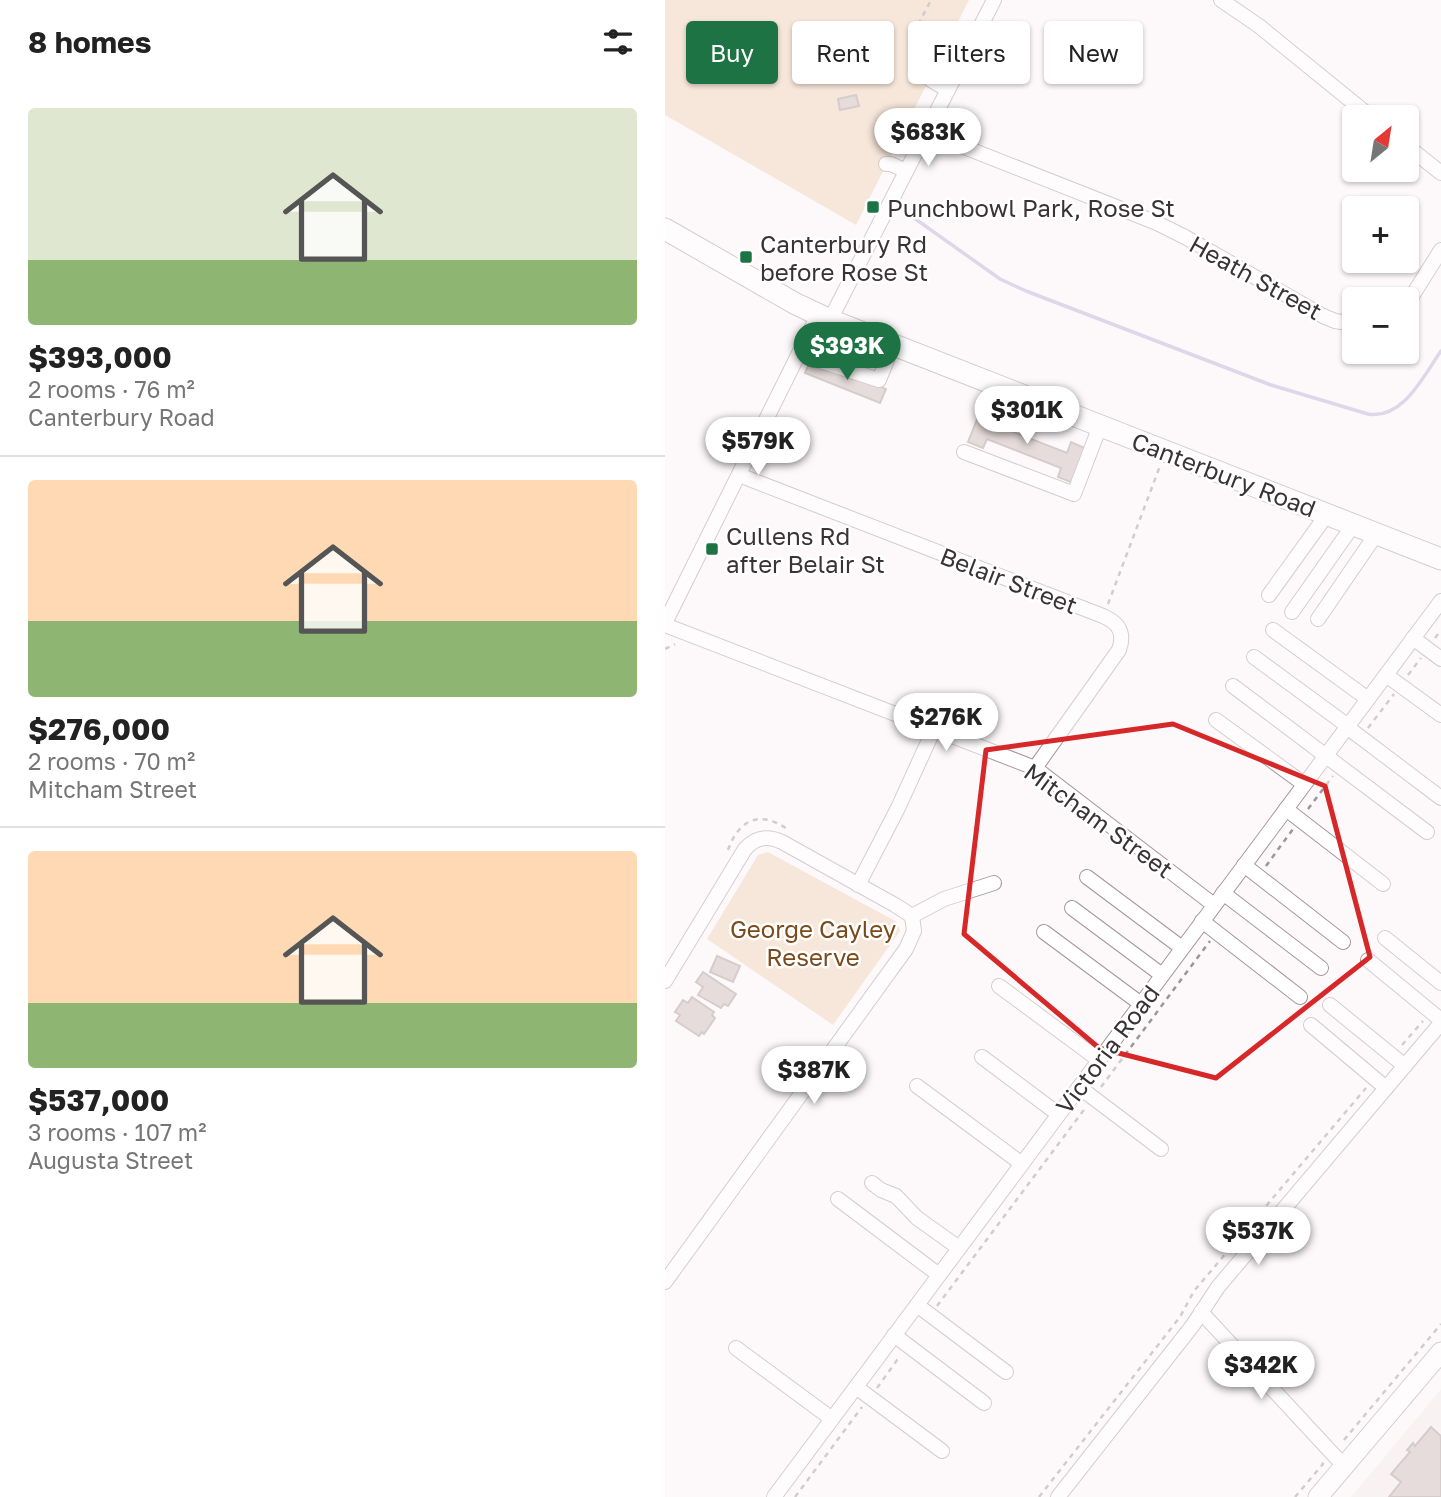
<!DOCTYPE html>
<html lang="en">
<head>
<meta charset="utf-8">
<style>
  :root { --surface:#fff; --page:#f6f6f6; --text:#222; --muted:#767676; --line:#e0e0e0; --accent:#1e7345 }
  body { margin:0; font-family:"Golos Text",sans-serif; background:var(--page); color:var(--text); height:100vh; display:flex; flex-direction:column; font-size:26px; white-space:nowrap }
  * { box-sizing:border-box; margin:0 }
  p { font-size:23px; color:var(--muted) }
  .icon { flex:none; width:38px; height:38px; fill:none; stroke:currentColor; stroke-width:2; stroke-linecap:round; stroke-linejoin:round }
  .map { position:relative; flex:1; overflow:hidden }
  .details { display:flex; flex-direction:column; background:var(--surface); width:665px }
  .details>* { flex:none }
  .hud { position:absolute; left:21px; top:21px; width:649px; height:63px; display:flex; gap:14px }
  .needle { width:46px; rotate:30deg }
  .buttons { position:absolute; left:677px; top:105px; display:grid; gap:14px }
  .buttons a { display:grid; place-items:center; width:77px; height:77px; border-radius:7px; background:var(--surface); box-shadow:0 2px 5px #0004; font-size:35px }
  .price { position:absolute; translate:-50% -60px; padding:0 16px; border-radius:24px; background:#fff; color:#222; font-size:23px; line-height:46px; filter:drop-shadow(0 2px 4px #0008) }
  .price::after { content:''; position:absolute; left:50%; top:42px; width:21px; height:16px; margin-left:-10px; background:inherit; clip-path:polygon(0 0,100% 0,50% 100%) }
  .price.current { background:var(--accent); color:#fff }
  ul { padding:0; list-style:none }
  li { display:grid; align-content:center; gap:14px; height:371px; padding:0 28px }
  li+li { border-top:2px solid var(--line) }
  li span { display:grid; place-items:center; height:217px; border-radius:7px; color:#555 }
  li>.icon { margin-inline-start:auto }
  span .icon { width:126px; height:126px; fill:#fffc; stroke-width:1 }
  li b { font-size:30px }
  h2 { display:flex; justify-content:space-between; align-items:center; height:84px; padding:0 28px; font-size:30px }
  .tag { padding:0 24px; border-radius:7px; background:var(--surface); box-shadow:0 2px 5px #0004; font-size:24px; line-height:63px }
  .tag.current { background:var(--accent); color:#fff }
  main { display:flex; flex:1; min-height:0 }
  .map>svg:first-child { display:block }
  .built { fill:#f4e9ec }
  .green { fill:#f0cfb4 }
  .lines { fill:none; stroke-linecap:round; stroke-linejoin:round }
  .stream { stroke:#b8add7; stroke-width:3.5 }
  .building { fill:#cab8b5; stroke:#a79693; stroke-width:2 }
  .minor-casing { stroke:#a7969b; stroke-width:16 }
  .major-casing { stroke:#a7969b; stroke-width:21 }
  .highway-casing { stroke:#a7969b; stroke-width:23 }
  .path { stroke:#9b9697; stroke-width:2.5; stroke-dasharray:5 5; stroke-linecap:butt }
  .minor { stroke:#fff; stroke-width:14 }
  .major { stroke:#fff; stroke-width:19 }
  .highway { stroke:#fff; stroke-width:21 }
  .marked { fill:none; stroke:#d62828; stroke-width:5; stroke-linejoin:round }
  .poi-dot { fill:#1e7345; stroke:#fff; stroke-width:2.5 }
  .labels { text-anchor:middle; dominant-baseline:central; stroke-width:5; stroke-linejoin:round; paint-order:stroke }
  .poi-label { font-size:24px; fill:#3a3335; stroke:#fff; text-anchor:start }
  .street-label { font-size:24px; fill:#3a3335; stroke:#fff }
  .park-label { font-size:24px; fill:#7a4a1a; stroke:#fff }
</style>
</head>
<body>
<main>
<section class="details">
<h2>8 homes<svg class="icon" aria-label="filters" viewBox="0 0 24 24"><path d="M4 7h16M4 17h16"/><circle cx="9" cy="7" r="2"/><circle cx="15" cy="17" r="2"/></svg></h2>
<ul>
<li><span style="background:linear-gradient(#dfe7d0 70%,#8fb573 0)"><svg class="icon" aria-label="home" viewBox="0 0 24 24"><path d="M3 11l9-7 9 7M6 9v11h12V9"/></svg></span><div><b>$393,000</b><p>2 rooms · 76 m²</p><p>Canterbury Road</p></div></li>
<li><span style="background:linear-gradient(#ffd9b3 65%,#8fb573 0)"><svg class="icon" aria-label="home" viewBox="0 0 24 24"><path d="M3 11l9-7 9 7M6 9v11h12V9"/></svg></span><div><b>$276,000</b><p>2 rooms · 70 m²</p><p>Mitcham Street</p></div></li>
<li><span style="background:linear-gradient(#ffd9b3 70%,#8fb573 0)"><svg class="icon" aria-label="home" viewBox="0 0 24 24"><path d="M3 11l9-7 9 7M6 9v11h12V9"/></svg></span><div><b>$537,000</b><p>3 rooms · 107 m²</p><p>Augusta Street</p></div></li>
</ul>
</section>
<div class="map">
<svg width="776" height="1497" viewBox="0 0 776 1497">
  <rect width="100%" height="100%" fill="#fdf9fa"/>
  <path class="built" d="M776 1389V1497H686Z"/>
  <g class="green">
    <path d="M0 0H304L191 225 0 115Z"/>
    <path d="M103 852 232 922 235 931 168 1025 42 939 93 855Z"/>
  </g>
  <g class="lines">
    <path class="stream" d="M242 213 335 279 361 291 606 385 703 414C738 420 759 375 776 351"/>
  </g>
  <g class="building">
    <path d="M191 95 194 106 175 110 173 99Z"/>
    <path d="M144 364 170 369 221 389 215 403 140 373Z"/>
    <path d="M317 407 332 413 328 424 402 453 406 442 422 449 408 483 393 477 396 468 322 439 318 448 303 442Z"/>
    <path d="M52 956 75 966 68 982 45 972Z"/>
    <path d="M38 972 71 994 63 1006 59 1004 56 1008 33 995 38 987 31 982Z"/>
    <path d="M27 997 49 1012 47 1015 50 1018 39 1034 37 1032 34 1036 11 1021 15 1015 10 1012 18 1000 23 1003Z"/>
    <path d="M766 1427 776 1436V1497H724L736 1482 726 1474 745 1452 742 1450 748 1443 750 1446Z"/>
  </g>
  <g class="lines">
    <defs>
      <g id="minor">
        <path d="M556 0 594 26 706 117"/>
        <path d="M266 80 283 90"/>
        <path d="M261 132 492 223 520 237 658 316 670 321 690 324"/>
        <path d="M742 146 776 173"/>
        <path d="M221 164H226L241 171"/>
        <path d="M742 304 776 250"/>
        <path d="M165 320 329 0"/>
        <path d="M134 354 214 380 228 345"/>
        <path d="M299 452 409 494 435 426"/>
        <path d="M74 475 438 616C454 623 460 633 454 650L370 768"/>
        <path d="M604 595 663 513"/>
        <path d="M627 612 689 524"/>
        <path d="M653 619 712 533"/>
        <path d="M0 623 153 315"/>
        <path d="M0 625 370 768 549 905"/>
        <path d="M608 630 703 699"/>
        <path d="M748 638 776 659"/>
        <path d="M589 657 683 726"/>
        <path d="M721 675 776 715"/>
        <path d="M568 686 762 832"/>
        <path d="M551 720 639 784"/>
        <path d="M682 727 776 798"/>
        <path d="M621 809 718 884"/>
        <path d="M579 865 678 942"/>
        <path d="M422 877 517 948"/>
        <path d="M193 885 233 808 269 729"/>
        <path d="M558 893 656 968"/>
        <path d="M407 908 497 975"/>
        <path d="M247 916 279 899 329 883"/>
        <path d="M537 921 635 997"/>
        <path d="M379 932 476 1004"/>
        <path d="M720 938 776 983"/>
        <path d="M703 960 776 1020"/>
        <path d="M0 981 80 849C91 837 102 835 117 842L230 905 247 916"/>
        <path d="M334 986 434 1060"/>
        <path d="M665 1005 740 1066"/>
        <path d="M646 1025 721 1088"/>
        <path d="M317 1057 393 1114"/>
        <path d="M252 1086 357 1164"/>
        <path d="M414 1087 496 1149"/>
        <path d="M207 1183 216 1190 231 1196 252 1218 294 1248"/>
        <path d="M173 1199 274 1275"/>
        <path d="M0 1282 241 949 249 931 247 916"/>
        <path d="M252 1305 341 1372"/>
        <path d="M536 1312 679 1466"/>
        <path d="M229 1335 319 1403"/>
        <path d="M71 1348 167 1419"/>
        <path d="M191 1387 277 1451"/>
        <path d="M109 1497 776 601"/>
        <path d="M393 1497 528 1325 553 1287 776 1023"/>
      </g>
      <path id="major" d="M653 1497 776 1352"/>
      <path id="highway" d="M0 229 131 304 165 320 776 559"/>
    </defs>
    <use href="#minor" class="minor-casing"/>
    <use href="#major" class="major-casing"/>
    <use href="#highway" class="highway-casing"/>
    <g class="path">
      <path d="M247 70 249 69 243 44 266 0"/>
      <path d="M443 604 495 466"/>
      <path d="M770 638 776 630"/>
      <path d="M0 649 10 644"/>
      <path d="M743 675 756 658"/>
      <path d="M703 728 729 694"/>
      <path d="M643 809 668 776"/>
      <path d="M63 850C74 819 95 810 122 829"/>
      <path d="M601 866 628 829"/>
      <path d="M737 1045 758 1021"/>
      <path d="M436 1087 545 941"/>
      <path d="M272 1306 421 1107"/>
      <path d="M212 1388 235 1356"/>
      <path d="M679 1440 776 1324"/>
      <path d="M130 1497 197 1407"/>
      <path d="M374 1497 515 1317 529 1291 701 1088"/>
      <path d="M630 1497 658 1464 657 1462"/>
    </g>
    <use href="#minor" class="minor"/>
    <use href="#major" class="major"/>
    <use href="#highway" class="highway"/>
  </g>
  <path d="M0 0H776V1497H0ZM508 724 660 786 705 957 551 1078 434 1048 299 934 321 750Z" fill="#fdf9fa" fill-opacity=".55" fill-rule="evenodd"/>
  <path class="marked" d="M508 724 660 786 705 957 551 1078 434 1048 299 934 321 750Z"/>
  <g class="poi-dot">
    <rect x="201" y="200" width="14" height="14" rx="3.5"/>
    <rect x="74" y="250" width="14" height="14" rx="3.5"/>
    <rect x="40" y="542" width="14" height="14" rx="3.5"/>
  </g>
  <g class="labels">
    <g class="poi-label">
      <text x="222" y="207">Punchbowl Park, Rose St</text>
      <text x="95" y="243">Canterbury Rd<tspan x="95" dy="28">before Rose St</tspan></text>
      <text x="61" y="535">Cullens Rd<tspan x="61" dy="28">after Belair St</tspan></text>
    </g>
    <g class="street-label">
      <text transform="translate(591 277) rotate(29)">Heath Street</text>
      <text transform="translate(559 474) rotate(21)">Canterbury Road</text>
      <text transform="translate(344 580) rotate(21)">Belair Street</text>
      <text transform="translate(434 820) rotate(36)">Mitcham Street</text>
      <text transform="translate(442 1049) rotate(-53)">Victoria Road</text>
    </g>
    <g class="park-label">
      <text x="148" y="928">George Cayley<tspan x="148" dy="28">Reserve</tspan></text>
    </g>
  </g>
</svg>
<div class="buttons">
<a><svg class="needle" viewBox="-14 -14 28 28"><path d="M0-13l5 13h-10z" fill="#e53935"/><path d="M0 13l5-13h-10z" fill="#767676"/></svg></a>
<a>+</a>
<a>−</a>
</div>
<b class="price" style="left:263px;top:168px">$683K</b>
<b class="price current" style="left:182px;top:382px">$393K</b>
<b class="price" style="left:362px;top:446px">$301K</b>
<b class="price" style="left:93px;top:477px">$579K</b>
<b class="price" style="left:281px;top:753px">$276K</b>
<b class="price" style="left:149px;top:1106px">$387K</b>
<b class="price" style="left:593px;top:1267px">$537K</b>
<b class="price" style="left:596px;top:1401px">$342K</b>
<div class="hud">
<a class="tag current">Buy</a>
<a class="tag">Rent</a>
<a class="tag">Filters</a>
<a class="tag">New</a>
</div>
</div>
</main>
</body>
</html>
